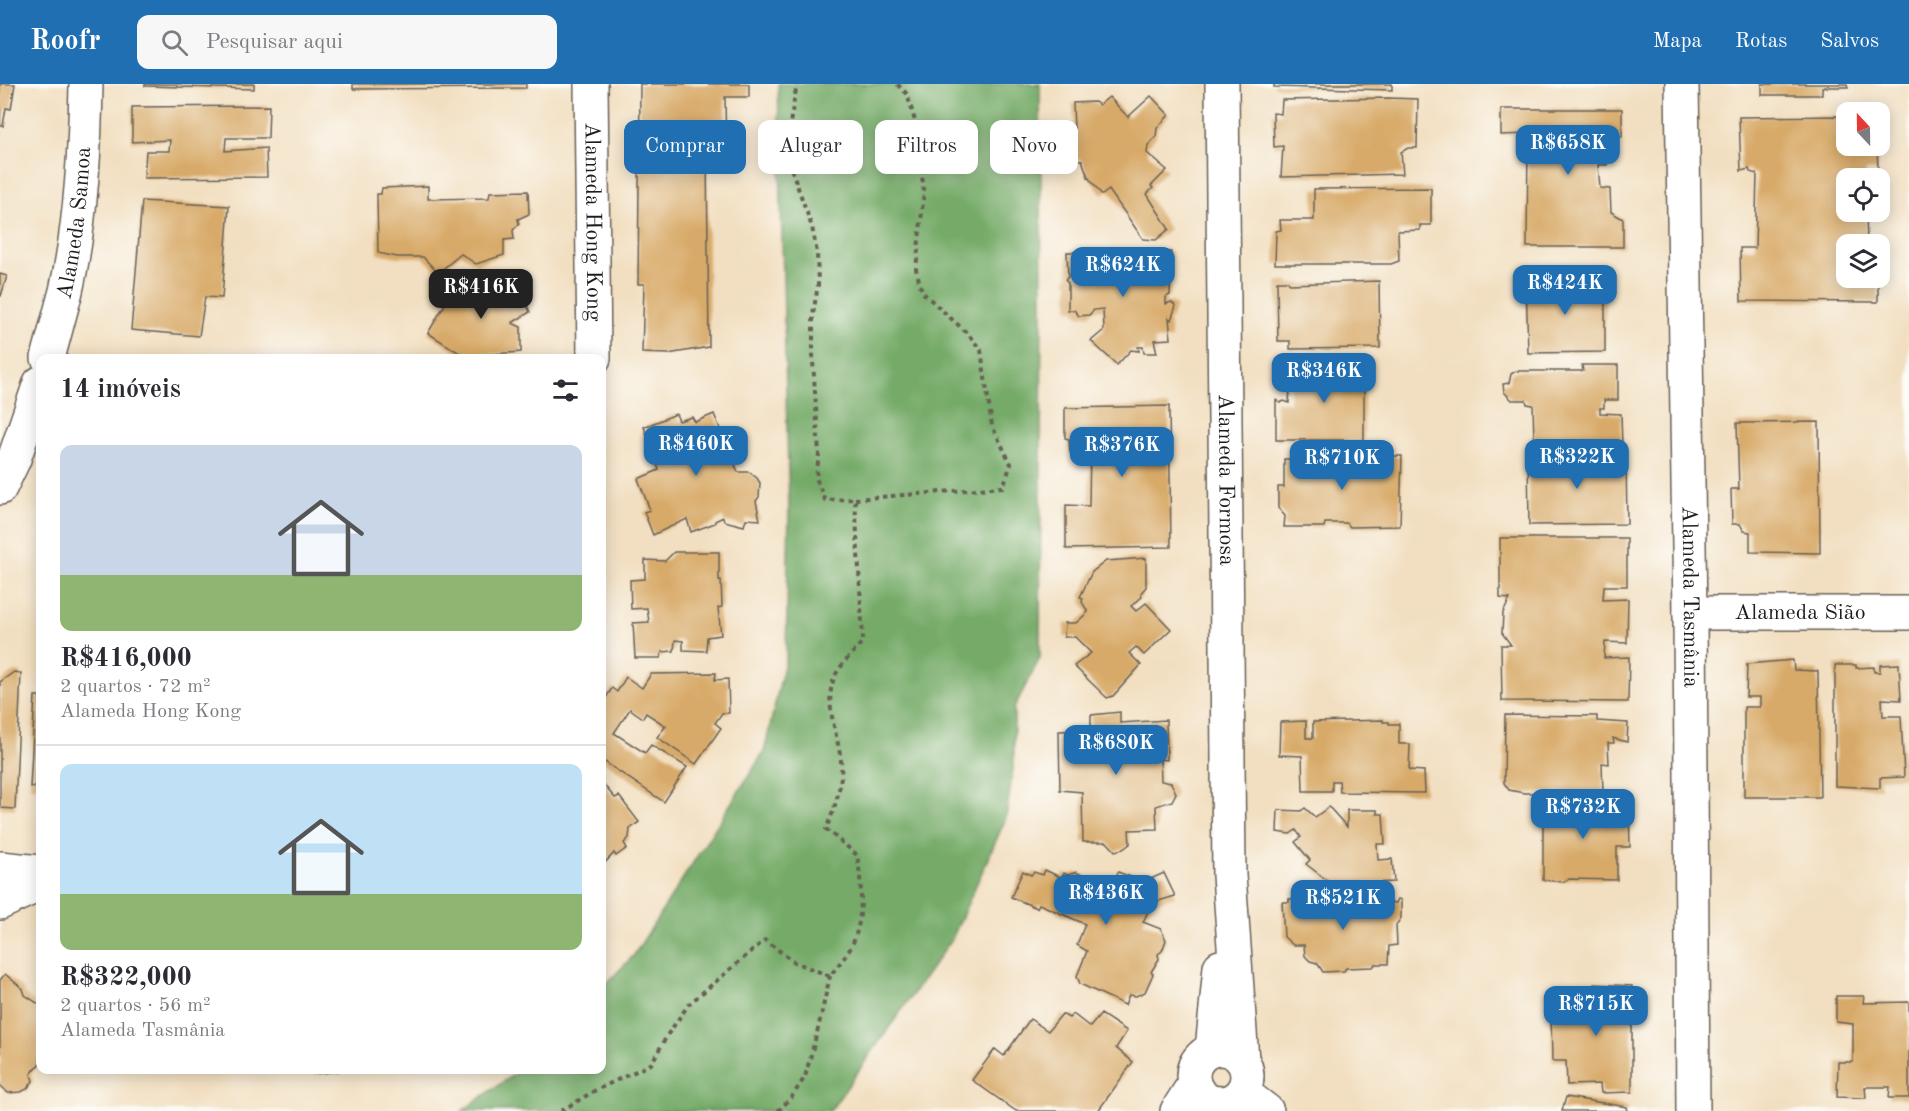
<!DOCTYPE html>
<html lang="pt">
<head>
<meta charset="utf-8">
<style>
  :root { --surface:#fff; --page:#f7f7f7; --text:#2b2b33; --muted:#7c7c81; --line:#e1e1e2; --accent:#1f6fb2 }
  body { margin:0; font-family:"Old Standard TT",serif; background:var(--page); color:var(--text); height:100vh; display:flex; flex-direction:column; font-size:22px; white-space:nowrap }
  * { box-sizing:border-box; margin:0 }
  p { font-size:20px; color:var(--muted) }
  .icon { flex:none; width:33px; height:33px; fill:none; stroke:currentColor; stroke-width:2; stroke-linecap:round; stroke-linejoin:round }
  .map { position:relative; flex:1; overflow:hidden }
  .sheet { position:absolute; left:36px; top:270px; width:570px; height:720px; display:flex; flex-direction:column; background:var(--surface); border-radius:12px; box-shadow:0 3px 15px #0003 }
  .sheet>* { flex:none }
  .top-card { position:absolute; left:624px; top:36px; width:570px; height:54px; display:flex; gap:12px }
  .needle { width:39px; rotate:338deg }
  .tools { position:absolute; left:1836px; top:18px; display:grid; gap:12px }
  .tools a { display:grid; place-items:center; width:54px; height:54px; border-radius:12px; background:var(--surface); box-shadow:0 3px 15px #0003; font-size:30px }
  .price { position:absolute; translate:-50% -51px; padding:0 14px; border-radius:12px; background:var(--accent); color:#fff; font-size:20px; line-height:39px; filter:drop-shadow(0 2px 3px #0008) }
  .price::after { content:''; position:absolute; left:50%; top:36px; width:18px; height:14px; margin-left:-9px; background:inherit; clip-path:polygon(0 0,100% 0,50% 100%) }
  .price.selected { background:#222; color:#fff }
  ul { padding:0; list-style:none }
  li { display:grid; align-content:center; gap:12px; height:318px; padding:0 24px }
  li+li { border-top:2px solid var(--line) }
  li span { display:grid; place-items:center; height:186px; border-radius:12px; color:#555 }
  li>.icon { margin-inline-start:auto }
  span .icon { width:108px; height:108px; fill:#fffc; stroke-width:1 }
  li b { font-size:26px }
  h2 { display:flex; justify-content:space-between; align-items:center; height:72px; padding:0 24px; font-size:26px }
  .pill { padding:0 21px; border-radius:12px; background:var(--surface); box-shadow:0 3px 15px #0003; font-size:21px; line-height:54px }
  .pill.selected { background:var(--accent); color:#fff }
  header { display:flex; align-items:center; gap:36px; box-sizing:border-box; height:84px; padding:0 30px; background:var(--accent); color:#fff }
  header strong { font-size:28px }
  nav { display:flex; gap:33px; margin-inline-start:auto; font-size:21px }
  .search { width:420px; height:54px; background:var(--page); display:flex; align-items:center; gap:15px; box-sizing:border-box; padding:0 21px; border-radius:12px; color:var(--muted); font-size:22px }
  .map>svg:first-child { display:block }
  .forest { fill:#74aa68; stroke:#486342; stroke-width:1.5 }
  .building { fill:#d8aa69 }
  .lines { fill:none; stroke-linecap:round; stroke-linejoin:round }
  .minor-casing { stroke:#676056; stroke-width:36 }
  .path { stroke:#676056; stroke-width:4; stroke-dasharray:4.5 4.5; stroke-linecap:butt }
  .minor { stroke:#fff; stroke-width:33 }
  .labels { text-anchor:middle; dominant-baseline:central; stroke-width:5; stroke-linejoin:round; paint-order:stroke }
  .street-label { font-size:22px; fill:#1c1c1c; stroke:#fdfcf7 }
</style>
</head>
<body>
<header>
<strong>Roofr</strong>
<div class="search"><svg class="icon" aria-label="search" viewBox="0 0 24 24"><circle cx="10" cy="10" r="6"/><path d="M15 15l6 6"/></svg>Pesquisar aqui</div>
<nav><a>Mapa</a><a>Rotas</a><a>Salvos</a></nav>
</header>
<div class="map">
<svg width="1909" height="1027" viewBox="0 0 1909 1027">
  <rect width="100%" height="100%" fill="#fdfcf7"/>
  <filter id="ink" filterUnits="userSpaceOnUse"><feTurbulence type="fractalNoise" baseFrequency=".0167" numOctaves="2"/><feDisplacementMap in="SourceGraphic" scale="12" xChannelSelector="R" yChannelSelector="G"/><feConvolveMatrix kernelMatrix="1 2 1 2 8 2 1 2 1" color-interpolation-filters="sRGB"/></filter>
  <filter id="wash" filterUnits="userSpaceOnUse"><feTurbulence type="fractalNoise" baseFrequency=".008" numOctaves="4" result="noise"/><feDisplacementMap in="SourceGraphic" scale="24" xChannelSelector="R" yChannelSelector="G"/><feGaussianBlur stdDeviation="1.35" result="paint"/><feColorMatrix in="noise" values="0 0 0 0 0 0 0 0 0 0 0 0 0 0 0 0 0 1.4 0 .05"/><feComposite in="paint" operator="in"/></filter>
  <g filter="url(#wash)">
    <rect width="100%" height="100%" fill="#f2dfc1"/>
    <path class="forest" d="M778 0H1040L1042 205 1040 574 1014 624V677L1006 734 952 855 830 1027H462L520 986H602V904L634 871 764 668 786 573 789 425Z"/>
    <g id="blocks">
      <g class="building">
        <path d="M0 0H15L11 25 6 24 3 42H0Z"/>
        <path d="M145 0H254V5L145 2Z"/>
        <path d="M353 0H526V4L353 5Z"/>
        <path d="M640 0H749V13H725L726 70 707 71 709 263 668 270 642 269 644 200H638Z"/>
        <path d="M1274 0H1392V6L1274 3Z"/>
        <path d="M1762 0H1847L1848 3H1822V11H1762Z"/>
        <path d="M1151 12 1169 31 1157 44 1156 53 1148 61 1147 69 1167 86 1151 102 1153 104 1147 110 1169 145 1156 156 1143 155 1109 106 1102 111 1088 93 1082 76 1075 75 1065 64 1067 61 1064 57 1074 46 1073 19 1095 18 1099 21 1109 13 1128 33Z"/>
        <path d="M1388 14 1418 15 1417 64H1408L1401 68 1403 90 1281 93 1283 62 1274 63 1273 29 1281 30 1282 16Z"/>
        <path d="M269 22 268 54H226L225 67 266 64 267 93 144 94 146 67H169L170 56 132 58V23Z"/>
        <path d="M1501 25H1622V53L1605 51 1607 81H1598L1600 104 1610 105 1611 128 1623 135V163H1527L1528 50 1501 51Z"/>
        <path d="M1846 32V62H1877L1878 86 1866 87V94H1846V128H1866L1867 160H1846V194H1878V218L1741 217 1740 164H1755L1757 90 1750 88 1749 85 1741 87 1739 33Z"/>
        <path d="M428 102V115L489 114 490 108 528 107 529 130 518 135 519 140 513 146 514 155 504 156V171L476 180 461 170 438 189 423 173H397L378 169 377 110H381L382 104Z"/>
        <path d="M1431 104V141H1420V146L1398 147 1399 177 1391 180H1275L1276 147 1281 146 1280 136H1314V105Z"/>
        <path d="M142 117 229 122 222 214 205 213 199 252 131 246Z"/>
        <path d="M1131 167 1171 168 1170 211 1166 213V220L1171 218 1176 222 1171 236 1169 234 1171 255 1154 256 1157 269H1144L1143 263H1138L1139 267 1131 266 1117 281 1091 257 1104 246 1103 225 1094 226 1089 231 1079 232 1074 226H1068V199L1065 196 1068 193 1067 168Z"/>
        <path d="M0 190 7 192 1 212H0Z"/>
        <path d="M1589 193V204H1605V268L1528 269 1526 195Z"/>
        <path d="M496 197 509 205 516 216 523 213 530 228 512 239 521 243V268L464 272 428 249 458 198 472 205 475 200 481 203 483 199Z"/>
        <path d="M1277 197H1288L1289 200 1379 197 1380 264 1290 265V257H1278Z"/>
        <path d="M1364 278V356H1276V316L1280 319 1284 317 1289 319 1291 289H1298V280Z"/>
        <path d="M1582 281H1618V316H1604V324H1600V329L1621 330 1622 361 1534 357 1533 321 1527 320 1526 316H1512L1504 308 1503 300 1509 299 1511 290 1516 287H1583Z"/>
        <path d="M1169 322 1171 463 1066 465V421L1089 422 1090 362V358L1086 359V368H1070L1069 355 1065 354V324Z"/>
        <path d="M676 330 679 337 692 333 695 338 714 330 738 388H749L757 394 760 399 759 413 756 417 760 436 746 435 744 442 724 437 723 433 715 437V439L691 448 687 435 653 451 644 428 650 426 638 395 659 386 644 343Z"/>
        <path d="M1819 338 1820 469 1750 468V448L1744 447 1740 440H1732L1731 405H1739L1737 339Z"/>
        <path d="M1528 371H1626L1627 440 1529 441Z"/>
        <path d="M1306 372H1402L1400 442 1350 443 1347 439H1325L1324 443H1284L1285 432 1278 424V403H1284V375H1306Z"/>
        <path d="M1500 454H1627V502H1604L1603 516 1628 515 1627 559 1605 558 1604 574 1629 573 1628 618 1502 617 1501 561H1511L1502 549 1503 529 1510 515 1500 514Z"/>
        <path d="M674 468H719V496H721L722 523 718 524 721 551 707 553 706 567 683 566V557L675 556 674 567 662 568 661 574H635L633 539 649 538 647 524 631 525 630 496 645 495V476L665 477Z"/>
        <path d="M1146 474V503L1141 509 1142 513 1131 522 1136 527 1146 519 1171 545 1144 571 1136 563 1129 569 1141 581 1113 612 1107 614 1074 582 1091 569 1075 553H1064L1065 539H1076L1088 528 1082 518 1083 514 1080 513 1092 488 1106 477Z"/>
        <path d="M1793 576 1794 586 1818 587 1820 713H1744V623H1760V613H1746L1747 580Z"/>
        <path d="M1899 580 1901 616 1882 615 1883 632H1901L1904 693 1880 694V704L1835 702V581H1856V584L1874 583V588H1880V581Z"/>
        <path d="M14 588 21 589 15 725 0 724V598Z"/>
        <path d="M716 589 715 596 728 595 729 629H722L715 639 721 644 696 680 657 653 666 642 646 629 643 634 630 625 614 649 645 669 651 661 687 683 664 718 602 676V620L612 604 617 608 626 593 642 604 651 590Z"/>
        <path d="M35 612H40V703H30Z"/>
        <path d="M1120 628V639L1166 636 1167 676 1160 675 1161 697 1171 699 1176 709 1172 717 1156 722 1157 745 1129 746 1130 760 1123 765 1115 767 1107 758H1083L1082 708 1060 706 1059 647 1091 646V631Z"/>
        <path d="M1505 631 1597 632V637L1628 639 1627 658 1613 654 1614 659H1608L1609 680 1602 679 1603 708 1524 709 1509 706 1504 699Z"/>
        <path d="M1383 636V638H1389V640H1399V660H1410L1409 686 1424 687 1425 709 1340 708 1339 697H1332V707H1303L1302 672 1279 671 1280 638 1306 637V654H1313V638Z"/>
        <path d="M602 699 615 714 619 712 639 738 630 745 629 754 624 759 627 764 616 772 614 769 602 782Z"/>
        <path d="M1607 715V720L1614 723H1629L1630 763H1617V796L1569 795 1563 798 1543 796V729H1554L1553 726 1547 723 1548 716Z"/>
        <path d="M1329 723 1347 743V726H1377V730H1383L1385 760H1377L1378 776 1392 775 1394 798 1333 801 1306 780 1310 776 1295 758 1301 753 1296 746 1290 750 1277 748 1278 726 1301 727 1305 724 1315 733Z"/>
        <path d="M1045 786 1062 794 1064 789 1068 791 1076 788 1090 795 1094 793 1108 798 1111 792 1115 795 1118 788 1144 798 1164 789 1175 812 1152 819 1143 838 1161 845 1166 856 1162 867 1158 870 1159 875 1151 888 1153 890 1145 908 1136 912 1129 911 1125 921 1080 900 1077 892 1087 867 1077 861 1085 840 1039 820 1037 824 1011 813 1023 787 1031 791 1034 788 1043 791Z"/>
        <path d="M1382 814 1384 821 1386 818 1396 819 1398 815 1401 816V834L1396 841 1397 861 1389 862 1388 880H1375L1373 883 1346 884 1344 887 1323 888 1317 879 1310 877 1305 872 1304 861H1293L1284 853 1282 818H1289V815Z"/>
        <path d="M5 890 23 905 25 911 40 921V979L31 990 33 997 27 1005 21 1008 8 1009 0 1001V896Z"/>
        <path d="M1594 900 1632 902V1008L1601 1009 1600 1000 1567 1001 1566 977H1552L1551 930 1565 931 1563 906H1594Z"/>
        <path d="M1836 912H1864L1863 919 1909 918V1014H1889L1890 1003H1865L1866 1014 1837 1013 1838 978H1853V940L1836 938Z"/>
        <path d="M1062 930 1069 934 1073 930 1090 943 1101 930 1127 947 1116 964 1133 978 1098 1027H1016L972 996 995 965 1004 972 1030 935 1048 947Z"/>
        <path d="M312 986H339V987L313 990Z"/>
        <path d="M1566 1013 1627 1023 1628 1027H1562Z"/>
      </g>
    </g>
  </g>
  <g filter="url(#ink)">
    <use href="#blocks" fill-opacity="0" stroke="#676056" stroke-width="1.5"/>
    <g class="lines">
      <defs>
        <g id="minor">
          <path id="s1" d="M591 0 594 274"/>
          <path id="s2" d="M1222 0 1229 791 1242 976"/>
          <path id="s3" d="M1682 0 1690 529 1693 1027"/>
          <path id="s4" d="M48 274C54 252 60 230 66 207 81 140 85 69 86 0"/>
          <path d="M0 404 14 375 40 299"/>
          <path id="s5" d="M1690 529H1909"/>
          <path d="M0 784 40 788"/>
          <path d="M0 819 40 800"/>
          <circle cx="1220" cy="992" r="27"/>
          <path d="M1212 966 1220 883"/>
          <path d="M1242 1008 1267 1027"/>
          <path d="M1177 1027 1194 1000"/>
        </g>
      </defs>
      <use href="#minor" class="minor-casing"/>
      <g class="path">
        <path d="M855 415 1003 403 1011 380 992 342 981 266 967 249 922 208 916 185 924 108 915 37 907 10 897 0"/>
        <path d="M561 1027 594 1007 651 980 668 950 689 920 765 856 794 878 830 892C837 882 847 872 852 861 864 835 862 799 857 771L826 745C835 724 843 700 841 677 838 649 822 617 836 590 843 578 855 567 863 557L855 415 825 416 816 394 819 370 813 277V230L818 201 817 169 812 143 785 67 797 0"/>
        <path d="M778 1027 791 1014 805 993 818 945 830 892"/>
      </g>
      <use href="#minor" class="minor"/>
    </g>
  </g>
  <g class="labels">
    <g class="street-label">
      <text stroke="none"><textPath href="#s1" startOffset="138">Alameda Hong Kong</textPath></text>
      <text stroke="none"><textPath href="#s4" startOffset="138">Alameda Samoa</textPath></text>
      <text stroke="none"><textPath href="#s2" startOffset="396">Alameda Formosa</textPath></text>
      <text stroke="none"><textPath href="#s3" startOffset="513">Alameda Tasmânia</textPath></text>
      <text stroke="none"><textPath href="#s5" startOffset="110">Alameda Sião</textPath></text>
    </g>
  </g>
</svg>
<div class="tools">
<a><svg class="needle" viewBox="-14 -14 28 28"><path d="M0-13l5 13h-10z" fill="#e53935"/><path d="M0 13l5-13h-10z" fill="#7c7c81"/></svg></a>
<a><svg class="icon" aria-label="locate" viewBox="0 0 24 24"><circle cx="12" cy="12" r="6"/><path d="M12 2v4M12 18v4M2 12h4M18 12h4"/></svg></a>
<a><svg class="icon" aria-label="layers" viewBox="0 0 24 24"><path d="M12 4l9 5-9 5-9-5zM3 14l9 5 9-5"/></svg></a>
</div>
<b class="price" style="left:1568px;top:92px">R$658K</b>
<b class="price" style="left:1123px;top:214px">R$624K</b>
<b class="price" style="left:1565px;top:232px">R$424K</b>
<b class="price selected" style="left:481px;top:236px">R$416K</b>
<b class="price" style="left:1324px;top:320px">R$346K</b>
<b class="price" style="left:696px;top:393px">R$460K</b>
<b class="price" style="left:1122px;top:394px">R$376K</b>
<b class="price" style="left:1577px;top:406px">R$322K</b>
<b class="price" style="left:1342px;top:407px">R$710K</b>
<b class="price" style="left:1116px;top:692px">R$680K</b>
<b class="price" style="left:1583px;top:756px">R$732K</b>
<b class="price" style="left:1106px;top:842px">R$436K</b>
<b class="price" style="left:1343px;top:847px">R$521K</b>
<b class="price" style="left:1596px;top:953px">R$715K</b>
<div class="top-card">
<a class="pill selected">Comprar</a>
<a class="pill">Alugar</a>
<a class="pill">Filtros</a>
<a class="pill">Novo</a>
</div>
<section class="sheet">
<h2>14 imóveis<svg class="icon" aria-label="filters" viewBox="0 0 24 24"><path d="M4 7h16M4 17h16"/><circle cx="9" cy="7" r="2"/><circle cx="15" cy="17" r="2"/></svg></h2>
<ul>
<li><span style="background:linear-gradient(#c9d6e8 70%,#8fb573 0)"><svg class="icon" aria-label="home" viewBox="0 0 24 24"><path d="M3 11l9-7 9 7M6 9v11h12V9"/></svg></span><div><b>R$416,000</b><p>2 quartos · 72 m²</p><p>Alameda Hong Kong</p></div></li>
<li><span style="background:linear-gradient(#bfe0f5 70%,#8fb573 0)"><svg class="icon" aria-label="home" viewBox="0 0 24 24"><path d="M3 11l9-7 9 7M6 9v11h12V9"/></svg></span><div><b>R$322,000</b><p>2 quartos · 56 m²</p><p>Alameda Tasmânia</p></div></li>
</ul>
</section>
</div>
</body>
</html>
